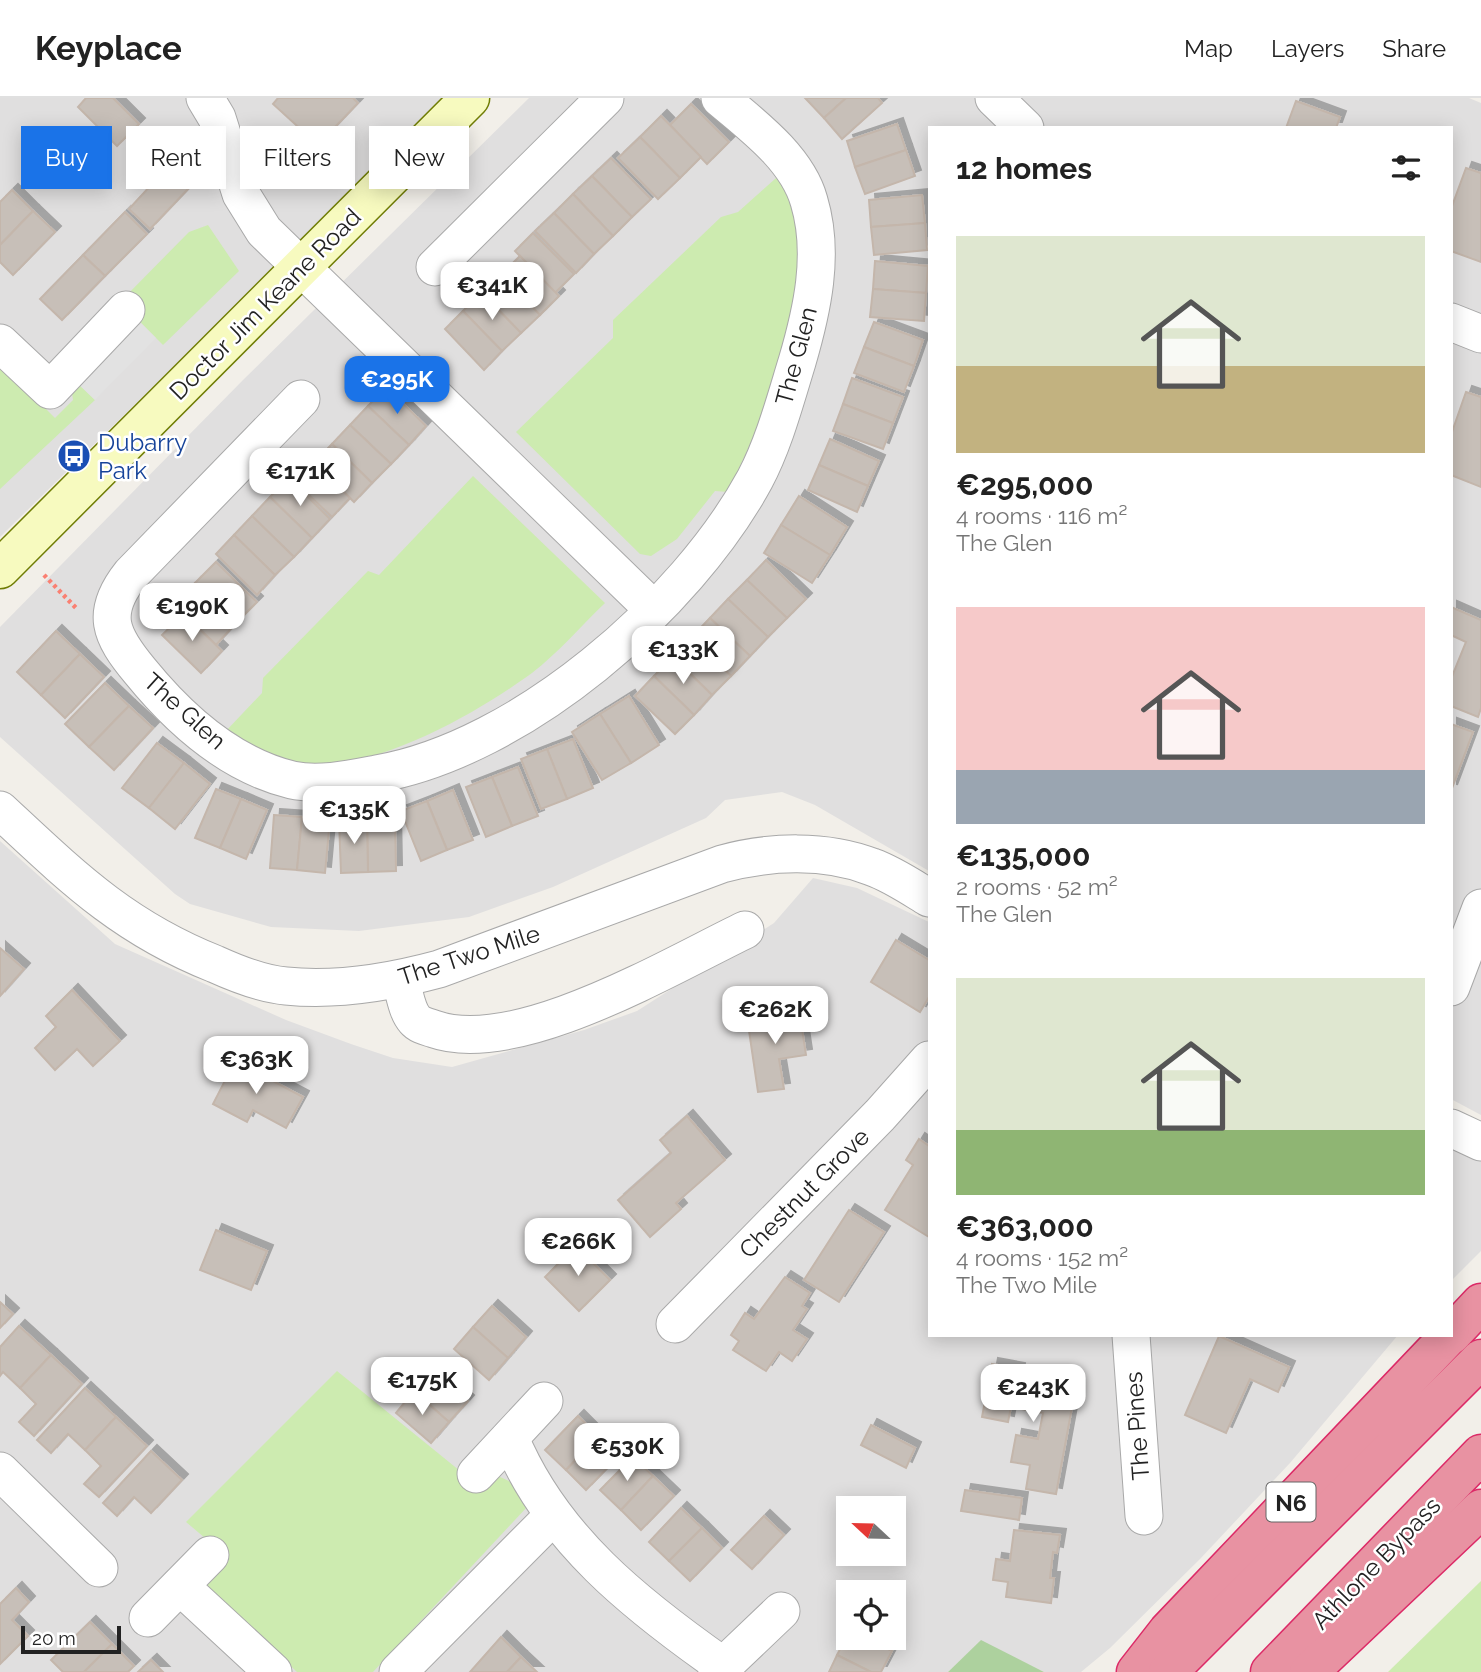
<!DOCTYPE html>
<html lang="en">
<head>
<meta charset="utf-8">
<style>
  :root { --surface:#fff; --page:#f2f2f2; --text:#222; --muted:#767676; --line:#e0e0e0; --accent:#1a73e8 }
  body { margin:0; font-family:Raleway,sans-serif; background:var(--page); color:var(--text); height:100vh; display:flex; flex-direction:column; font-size:26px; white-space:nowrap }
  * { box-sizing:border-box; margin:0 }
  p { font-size:23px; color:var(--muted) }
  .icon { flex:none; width:38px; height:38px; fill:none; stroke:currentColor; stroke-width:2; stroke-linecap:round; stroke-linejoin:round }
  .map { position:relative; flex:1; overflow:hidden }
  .sheet { position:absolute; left:928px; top:28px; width:525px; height:1211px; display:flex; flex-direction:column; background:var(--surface); border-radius:0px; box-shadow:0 4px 18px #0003 }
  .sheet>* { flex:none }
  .top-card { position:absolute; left:21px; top:28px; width:665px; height:63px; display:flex; gap:14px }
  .needle { width:46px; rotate:292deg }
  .fabs { position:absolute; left:836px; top:1398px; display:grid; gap:14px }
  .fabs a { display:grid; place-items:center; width:70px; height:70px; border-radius:0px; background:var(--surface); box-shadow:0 4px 18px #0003; font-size:35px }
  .scale { position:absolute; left:21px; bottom:18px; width:100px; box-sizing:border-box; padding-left:7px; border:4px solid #222; border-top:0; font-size:19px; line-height:24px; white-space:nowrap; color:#222; -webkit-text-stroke:5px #fff; paint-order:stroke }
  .price { position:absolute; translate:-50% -60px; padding:0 16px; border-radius:14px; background:#fff; color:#222; font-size:23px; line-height:46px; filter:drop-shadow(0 2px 4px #0008) }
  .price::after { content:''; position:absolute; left:50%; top:42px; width:21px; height:16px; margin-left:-10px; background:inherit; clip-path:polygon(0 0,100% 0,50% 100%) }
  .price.current { background:var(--accent); color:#fff }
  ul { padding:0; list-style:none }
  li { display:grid; align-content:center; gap:14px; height:371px; padding:0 28px }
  li span { display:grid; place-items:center; height:217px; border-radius:0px; color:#555 }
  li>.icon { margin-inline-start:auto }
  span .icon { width:126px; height:126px; fill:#fffc; stroke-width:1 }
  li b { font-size:30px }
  h2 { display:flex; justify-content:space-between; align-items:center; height:84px; padding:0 28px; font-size:30px }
  .chip { padding:0 24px; border-radius:0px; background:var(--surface); box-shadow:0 4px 18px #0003; font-size:24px; line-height:63px }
  .chip.current { background:var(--accent); color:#fff }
  header { display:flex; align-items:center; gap:42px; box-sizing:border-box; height:98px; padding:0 35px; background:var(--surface); border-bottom:2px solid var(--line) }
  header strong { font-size:33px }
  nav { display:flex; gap:38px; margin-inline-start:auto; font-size:24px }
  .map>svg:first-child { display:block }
  .residential { fill:#e0dfdf; fill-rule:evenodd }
  .grass { fill:#cdebb0 }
  .forest { fill:#add19e }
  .parking { fill:#e2e2e2 }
  .building { fill:#c7bfb8; stroke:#c4b6ab; stroke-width:2; filter:url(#shadow) }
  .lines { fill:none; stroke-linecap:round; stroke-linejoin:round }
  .street-casing { stroke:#a9a9a9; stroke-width:39 }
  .secondary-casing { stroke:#707d05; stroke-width:41 }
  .highway-casing { stroke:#dc2a67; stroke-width:41 }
  .path { stroke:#fa8072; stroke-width:4.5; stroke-dasharray:3.5 3.5; stroke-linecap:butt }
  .street { stroke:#fff; stroke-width:37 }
  .secondary { stroke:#f7fabf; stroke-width:38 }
  .highway { stroke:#e892a2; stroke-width:38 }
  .labels { text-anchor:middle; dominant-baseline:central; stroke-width:5; stroke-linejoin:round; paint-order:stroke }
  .shield { fill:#fff; stroke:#646464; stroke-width:2 }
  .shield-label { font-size:23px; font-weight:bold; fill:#222 }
  .street-label { font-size:24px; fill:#222; stroke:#fff }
  .transit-label { font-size:24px; fill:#164399; stroke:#fff; text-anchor:start }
</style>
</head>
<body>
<header>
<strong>Keyplace</strong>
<nav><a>Map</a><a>Layers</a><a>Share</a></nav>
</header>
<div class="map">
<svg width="1481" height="1574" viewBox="0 0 1481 1574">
  <defs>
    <filter id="shadow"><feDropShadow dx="6" dy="-6" stdDeviation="0" flood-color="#0004"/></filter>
  </defs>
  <rect width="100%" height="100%" fill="#f2efe9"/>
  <g class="residential">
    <path d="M0 0H447L0 439Z"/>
    <path d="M529 0H1469L1481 5V1017L1451 1001V30H929V773L815 707 782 694 725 702 706 720 553 789 469 819 359 833 271 829 190 806 175 796 0 639V529L243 282Z"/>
    <path d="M0 743 115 846 286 922 351 946 393 960 452 969 584 932 637 913 774 825 813 780 857 790 929 824V1237H1398L1290 1365 1200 1461 1110 1550 1081 1574H1044L981 1543 948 1574H0ZM849 1410H894V1456H849ZM849 1494H894V1540H849Z"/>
    <path d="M1451 1051 1481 1063V1153L1451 1183Z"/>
  </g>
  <g class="grass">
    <path d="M784 73 799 144 800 186 770 303 728 394 715 393 677 441 651 458 640 456 516 334 613 240V222L721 119 738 114Z"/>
    <path d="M208 127 239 173 163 247 120 204 189 134Z"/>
    <path d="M0 265 55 320 73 302 72 295 77 284 95 302 0 391Z"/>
    <path d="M473 378 605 505C581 528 558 555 532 575 473 618 357 685 282 663 262 658 243 644 224 635L262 595 263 580 368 473 379 477Z"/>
    <path d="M337 1273 481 1390 498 1378 509 1383 528 1408 373 1574H297L207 1488 224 1456 186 1424Z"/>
    <path d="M1481 1483V1574H1388Z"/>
  </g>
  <path class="forest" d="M981 1542 1044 1574H948Z"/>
  <path class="parking" d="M138 222 156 240 95 302 77 285Z"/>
  <g class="building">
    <path d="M86 0H113L139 26 117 48 78 9Z"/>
    <path d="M278 0H353L358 5 318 47 273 6Z"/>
    <path d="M805 0H846L824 20Z"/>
    <path d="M846 0H878L882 5 842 41 824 20Z"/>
    <path d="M1296 3 1340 19 1336 30H1286Z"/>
    <path d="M691 6 729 44 707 66 670 27Z"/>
    <path d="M661 18 701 59 680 80 640 39Z"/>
    <path d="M897 26 906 52 855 69 847 43Z"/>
    <path d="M640 39 680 80 658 101 618 60Z"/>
    <path d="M906 52 915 78 865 96 855 69Z"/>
    <path d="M154 57 189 90 150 131 129 111 153 85 140 73Z"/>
    <path d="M611 60 651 101 632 119 592 78Z"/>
    <path d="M1466 70 1481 75V164L1451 153V111Z"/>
    <path d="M592 78 632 119 613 138 573 96Z"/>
    <path d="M12 92 33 113 0 147V104Z"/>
    <path d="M573 96 613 138 594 156 554 115Z"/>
    <path d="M922 97 925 125 871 129 869 102Z"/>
    <path d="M33 113 55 134 13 177 0 164V147Z"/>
    <path d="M125 114 147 136 105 178 83 157Z"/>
    <path d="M554 115 594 156 576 175 535 133Z"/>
    <path d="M925 125 927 152 874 157 871 129Z"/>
    <path d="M533 135 574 176 555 195 515 153Z"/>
    <path d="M83 157 105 178 62 222 40 201Z"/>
    <path d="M520 158 559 198 540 217 501 177Z"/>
    <path d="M875 163 928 168 926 195 873 191Z"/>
    <path d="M501 177 540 217 521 235 482 195Z"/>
    <path d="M873 191 926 195 924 223 870 219Z"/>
    <path d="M482 195 521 235 502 253 463 213Z"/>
    <path d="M463 213 502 253 484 272 445 231Z"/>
    <path d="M874 224 923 242 914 268 864 249Z"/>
    <path d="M864 249 914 268 904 294 854 275Z"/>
    <path d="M852 280 903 299 893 325 843 306Z"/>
    <path d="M386 289 426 328 409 347 368 308Z"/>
    <path d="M1466 294 1481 299V389L1451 377V337Z"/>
    <path d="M843 306 893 325 883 351 833 333Z"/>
    <path d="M368 308 409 347 391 366 350 327Z"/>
    <path d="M350 327 391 366 372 385 332 346Z"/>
    <path d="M830 341 879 363 868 388 819 367Z"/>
    <path d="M332 346 372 385 354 404 314 365Z"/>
    <path d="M308 360 350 400 332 419 290 379Z"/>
    <path d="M819 367 868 388 857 414 808 392Z"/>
    <path d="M289 380 330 421 312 440 270 399Z"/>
    <path d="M799 398 847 429 830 457 781 427Z"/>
    <path d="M270 399 312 440 294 459 252 418Z"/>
    <path d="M252 418 294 459 275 477 234 437Z"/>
    <path d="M781 427 830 457 812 485 764 455Z"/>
    <path d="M234 437 275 477 257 497 216 456Z"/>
    <path d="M766 462 806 501 787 520 747 482Z"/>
    <path d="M216 464 257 504 236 525 195 485Z"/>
    <path d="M747 482 787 520 768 539 728 501Z"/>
    <path d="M195 485 236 525 216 547 175 507Z"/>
    <path d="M728 501 768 539 750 558 710 520Z"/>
    <path d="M1451 509 1481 522V610L1478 619 1451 608V581L1466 544 1451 537Z"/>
    <path d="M184 516 222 553 201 575 162 537Z"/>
    <path d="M710 520 750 558 731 578 691 540Z"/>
    <path d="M56 533 80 556 41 597 17 574Z"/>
    <path d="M691 540 731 578 712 597 673 559Z"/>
    <path d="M80 556 104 579 65 620 41 597Z"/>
    <path d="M673 559 712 597 694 617 654 578Z"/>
    <path d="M654 578 694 617 675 636 635 598Z"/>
    <path d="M105 585 129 608 89 649 65 626Z"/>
    <path d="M629 598 659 647 631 665 600 616Z"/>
    <path d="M129 608 153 630 114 672 89 649Z"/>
    <path d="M600 616 631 665 602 682 572 634Z"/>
    <path d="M1451 626 1473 634 1451 693Z"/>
    <path d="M573 641 593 690 567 701 547 651Z"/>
    <path d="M157 645 184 665 149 710 122 690Z"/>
    <path d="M547 651 567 701 541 711 521 661Z"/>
    <path d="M184 665 210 686 175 731 149 710Z"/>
    <path d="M518 669 538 718 512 728 492 679Z"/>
    <path d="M492 679 512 728 486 739 466 689Z"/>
    <path d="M216 691 241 701 220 750 195 740Z"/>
    <path d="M453 692 473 742 447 752 427 703Z"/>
    <path d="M241 701 267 712 246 761 220 750Z"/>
    <path d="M427 703 447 752 421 763 401 713Z"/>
    <path d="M274 717 302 719 297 772 270 770Z"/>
    <path d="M302 719 330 721 325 775 297 772Z"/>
    <path d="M395 720 396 773 368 774 367 721Z"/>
    <path d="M367 721 368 774 341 775 339 722Z"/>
    <path d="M896 842 929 862V899L920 914 871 884Z"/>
    <path d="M0 850 24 871 0 898Z"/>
    <path d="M72 892 120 943 93 968 77 951 55 972 35 950 56 929 46 918Z"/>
    <path d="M799 911 806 957 779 961 784 991 758 994 747 919Z"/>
    <path d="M235 963 303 999 286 1030 253 1012 247 1024 213 1006Z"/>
    <path d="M687 1018 725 1062 676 1105 681 1111 650 1139 618 1102 671 1055 660 1042Z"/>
    <path d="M919 1041 929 1048V1139L885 1112 913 1067 906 1062Z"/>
    <path d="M849 1112 884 1134 839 1204 804 1182Z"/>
    <path d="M216 1132 267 1153 251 1192 200 1172Z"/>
    <path d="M576 1148 610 1182 579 1213 545 1179Z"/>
    <path d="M785 1179 810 1195 802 1208 807 1211 793 1232 807 1241 792 1263 779 1254 766 1273 733 1252 739 1243 731 1237 745 1215 754 1221Z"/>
    <path d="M0 1204 13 1216 0 1230Z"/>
    <path d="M492 1208 526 1239 508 1260 473 1229Z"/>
    <path d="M19 1228 51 1257 20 1290 3 1274 0 1278V1249Z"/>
    <path d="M473 1229 508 1260 489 1282 454 1251Z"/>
    <path d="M1219 1238 1289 1269 1278 1294 1250 1281 1226 1335 1185 1317Z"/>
    <path d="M51 1257 82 1286 34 1338 19 1324 36 1306 20 1290Z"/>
    <path d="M992 1266 1019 1271 1017 1283 1075 1293 1056 1396 1026 1391 1030 1367 1011 1364 1016 1337 1038 1341 1043 1315 1011 1309 1008 1324 982 1319Z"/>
    <path d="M433 1272 468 1303 449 1324 414 1293Z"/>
    <path d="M85 1290 116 1319 85 1352 68 1336 51 1355 37 1342Z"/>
    <path d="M414 1293 449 1324 431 1345 396 1315Z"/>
    <path d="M578 1318 598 1338 566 1372 545 1352Z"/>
    <path d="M116 1319 147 1348 99 1399 84 1386 101 1368 85 1352Z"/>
    <path d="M871 1327 915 1350 906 1370 861 1347Z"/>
    <path d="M598 1338 619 1358 586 1392 566 1372Z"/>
    <path d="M151 1353 182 1382 151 1415 134 1399 117 1418 103 1405Z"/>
    <path d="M633 1359 653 1378 621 1412 600 1392Z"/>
    <path d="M653 1378 674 1398 641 1432 621 1412Z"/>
    <path d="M965 1392 1022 1400 1019 1422 961 1413Z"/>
    <path d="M681 1410 702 1430 669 1463 649 1444Z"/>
    <path d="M764 1418 784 1437 752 1471 731 1452Z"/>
    <path d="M702 1430 722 1450 690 1483 669 1463Z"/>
    <path d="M1014 1432 1060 1437 1057 1455 1053 1454 1050 1480H1054L1051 1505 1006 1499 1008 1484 993 1482 996 1461 1010 1463Z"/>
    <path d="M16 1490 29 1504 12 1522 28 1538 0 1566V1506Z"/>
    <path d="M90 1524 112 1546 84 1574H63L51 1562Z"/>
    <path d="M849 1534V1540H866L892 1553 881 1574H871L837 1557Z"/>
    <path d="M501 1539 521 1559 507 1574H470Z"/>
    <path d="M112 1546 134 1568 128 1574H84Z"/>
    <path d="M837 1557 871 1574H829Z"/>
    <path d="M521 1559 537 1574H507Z"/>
    <path d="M151 1562 163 1574H138Z"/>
  </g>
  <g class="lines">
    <defs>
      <g id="street">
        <path d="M205 0 217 20 241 96 264 133 654 512"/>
        <path d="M994 0 1025 30"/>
        <path d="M435 169 605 0"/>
        <path d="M1451 224 1481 236"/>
        <path d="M0 245 50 292 126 212"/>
        <path d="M301 301 131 476C100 515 110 537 140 573 179 621 230 667 292 682 319 688 351 681 377 676 521 651 686 508 755 381 774 345 785 303 797 264 812 213 825 156 809 103 797 60 752 27 720 0"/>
        <path d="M0 712C71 778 122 829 215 866 237 876 262 886 286 888 336 893 391 884 439 871L722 766C769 753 826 751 872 769 892 776 911 789 929 800"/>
        <path d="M400 882C405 894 406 912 415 922 419 927 428 929 434 931 516 960 670 868 745 832"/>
        <path d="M1451 889 1481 810"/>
        <path d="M1451 1030 1481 1044"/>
        <path d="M675 1226 880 1017 929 962"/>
        <path d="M1131 1237 1144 1418"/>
        <path d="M510 1340C552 1441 636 1507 723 1568"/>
        <path d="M0 1373 99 1470"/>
        <path d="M476 1376 544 1303"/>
        <path d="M180 1488 273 1574"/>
        <path d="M148 1520 210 1457"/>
        <path d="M398 1574 553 1418"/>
        <path d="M717 1574 781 1513"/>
      </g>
      <path id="secondary" d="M0 471 470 0"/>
      <g id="highway">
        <path d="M1451 1237 1481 1205"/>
        <path d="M1136 1574 1168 1533 1450 1237"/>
        <path d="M1168 1574 1481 1261"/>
        <path d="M1270 1574 1481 1356"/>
        <path d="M1309 1574 1481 1411"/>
      </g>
    </defs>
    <use href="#street" class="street-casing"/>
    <use href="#secondary" class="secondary-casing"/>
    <use href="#highway" class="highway-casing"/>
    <path class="path" d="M44 477 77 511"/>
    <use href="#street" class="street"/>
    <use href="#secondary" class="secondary"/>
    <use href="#highway" class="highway"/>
  </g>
  <defs>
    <symbol id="bus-disc" viewBox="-11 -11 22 22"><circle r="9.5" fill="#1a4fb4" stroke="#fff"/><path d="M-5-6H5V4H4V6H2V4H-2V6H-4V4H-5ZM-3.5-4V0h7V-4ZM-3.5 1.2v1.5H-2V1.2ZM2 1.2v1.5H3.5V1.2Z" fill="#fff"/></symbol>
  </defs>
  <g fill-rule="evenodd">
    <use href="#bus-disc" x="55" y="339" width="38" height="38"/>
  </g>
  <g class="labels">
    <rect class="shield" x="1266.5" y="1384.5" width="49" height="39" rx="5"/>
    <g class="shield-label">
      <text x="1291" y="1404">N6</text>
    </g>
    <g class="street-label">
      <text transform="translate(265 206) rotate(-45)">Doctor Jim Keane Road</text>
      <text transform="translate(796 258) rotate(-75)">The Glen</text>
      <text transform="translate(185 613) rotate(42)">The Glen</text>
      <text transform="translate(469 857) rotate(-18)">The Two Mile</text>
      <text transform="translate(804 1095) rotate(-45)">Chestnut Grove</text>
      <text transform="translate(1137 1328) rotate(-94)">The Pines</text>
      <text transform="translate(1376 1465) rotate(-46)">Athlone Bypass</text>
    </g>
    <g class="transit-label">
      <text x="98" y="344">Dubarry<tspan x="98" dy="28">Park</tspan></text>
    </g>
  </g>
</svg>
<div class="fabs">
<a><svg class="needle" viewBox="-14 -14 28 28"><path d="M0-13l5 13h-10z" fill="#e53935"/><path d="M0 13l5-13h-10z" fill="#767676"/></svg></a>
<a><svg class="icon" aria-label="locate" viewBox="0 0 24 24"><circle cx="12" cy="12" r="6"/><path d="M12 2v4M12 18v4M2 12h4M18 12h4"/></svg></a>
</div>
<div class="scale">20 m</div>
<b class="price" style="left:492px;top:224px">€341K</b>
<b class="price current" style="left:397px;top:318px">€295K</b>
<b class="price" style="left:300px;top:410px">€171K</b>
<b class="price" style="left:192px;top:545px">€190K</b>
<b class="price" style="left:683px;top:588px">€133K</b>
<b class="price" style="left:354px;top:748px">€135K</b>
<b class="price" style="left:775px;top:948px">€262K</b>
<b class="price" style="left:256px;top:998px">€363K</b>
<b class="price" style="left:578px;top:1180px">€266K</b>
<b class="price" style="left:422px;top:1319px">€175K</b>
<b class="price" style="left:1033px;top:1326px">€243K</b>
<b class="price" style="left:627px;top:1385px">€530K</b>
<div class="top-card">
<a class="chip current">Buy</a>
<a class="chip">Rent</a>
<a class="chip">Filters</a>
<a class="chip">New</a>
</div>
<section class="sheet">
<h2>12 homes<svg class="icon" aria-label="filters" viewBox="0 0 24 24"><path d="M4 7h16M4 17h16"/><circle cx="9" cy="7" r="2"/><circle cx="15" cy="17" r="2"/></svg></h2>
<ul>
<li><span style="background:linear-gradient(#dfe7d0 60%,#c2b280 0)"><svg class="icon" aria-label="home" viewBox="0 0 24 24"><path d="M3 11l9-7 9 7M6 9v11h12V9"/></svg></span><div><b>€295,000</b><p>4 rooms · 116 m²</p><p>The Glen</p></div></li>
<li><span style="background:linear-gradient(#f6c9c9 75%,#9aa5b1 0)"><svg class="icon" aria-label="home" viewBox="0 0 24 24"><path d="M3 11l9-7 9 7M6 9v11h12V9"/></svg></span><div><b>€135,000</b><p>2 rooms · 52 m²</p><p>The Glen</p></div></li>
<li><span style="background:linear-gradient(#dfe7d0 70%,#8fb573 0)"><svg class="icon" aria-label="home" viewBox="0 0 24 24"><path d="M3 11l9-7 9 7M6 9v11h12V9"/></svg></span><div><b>€363,000</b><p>4 rooms · 152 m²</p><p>The Two Mile</p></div></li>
</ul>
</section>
</div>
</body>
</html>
